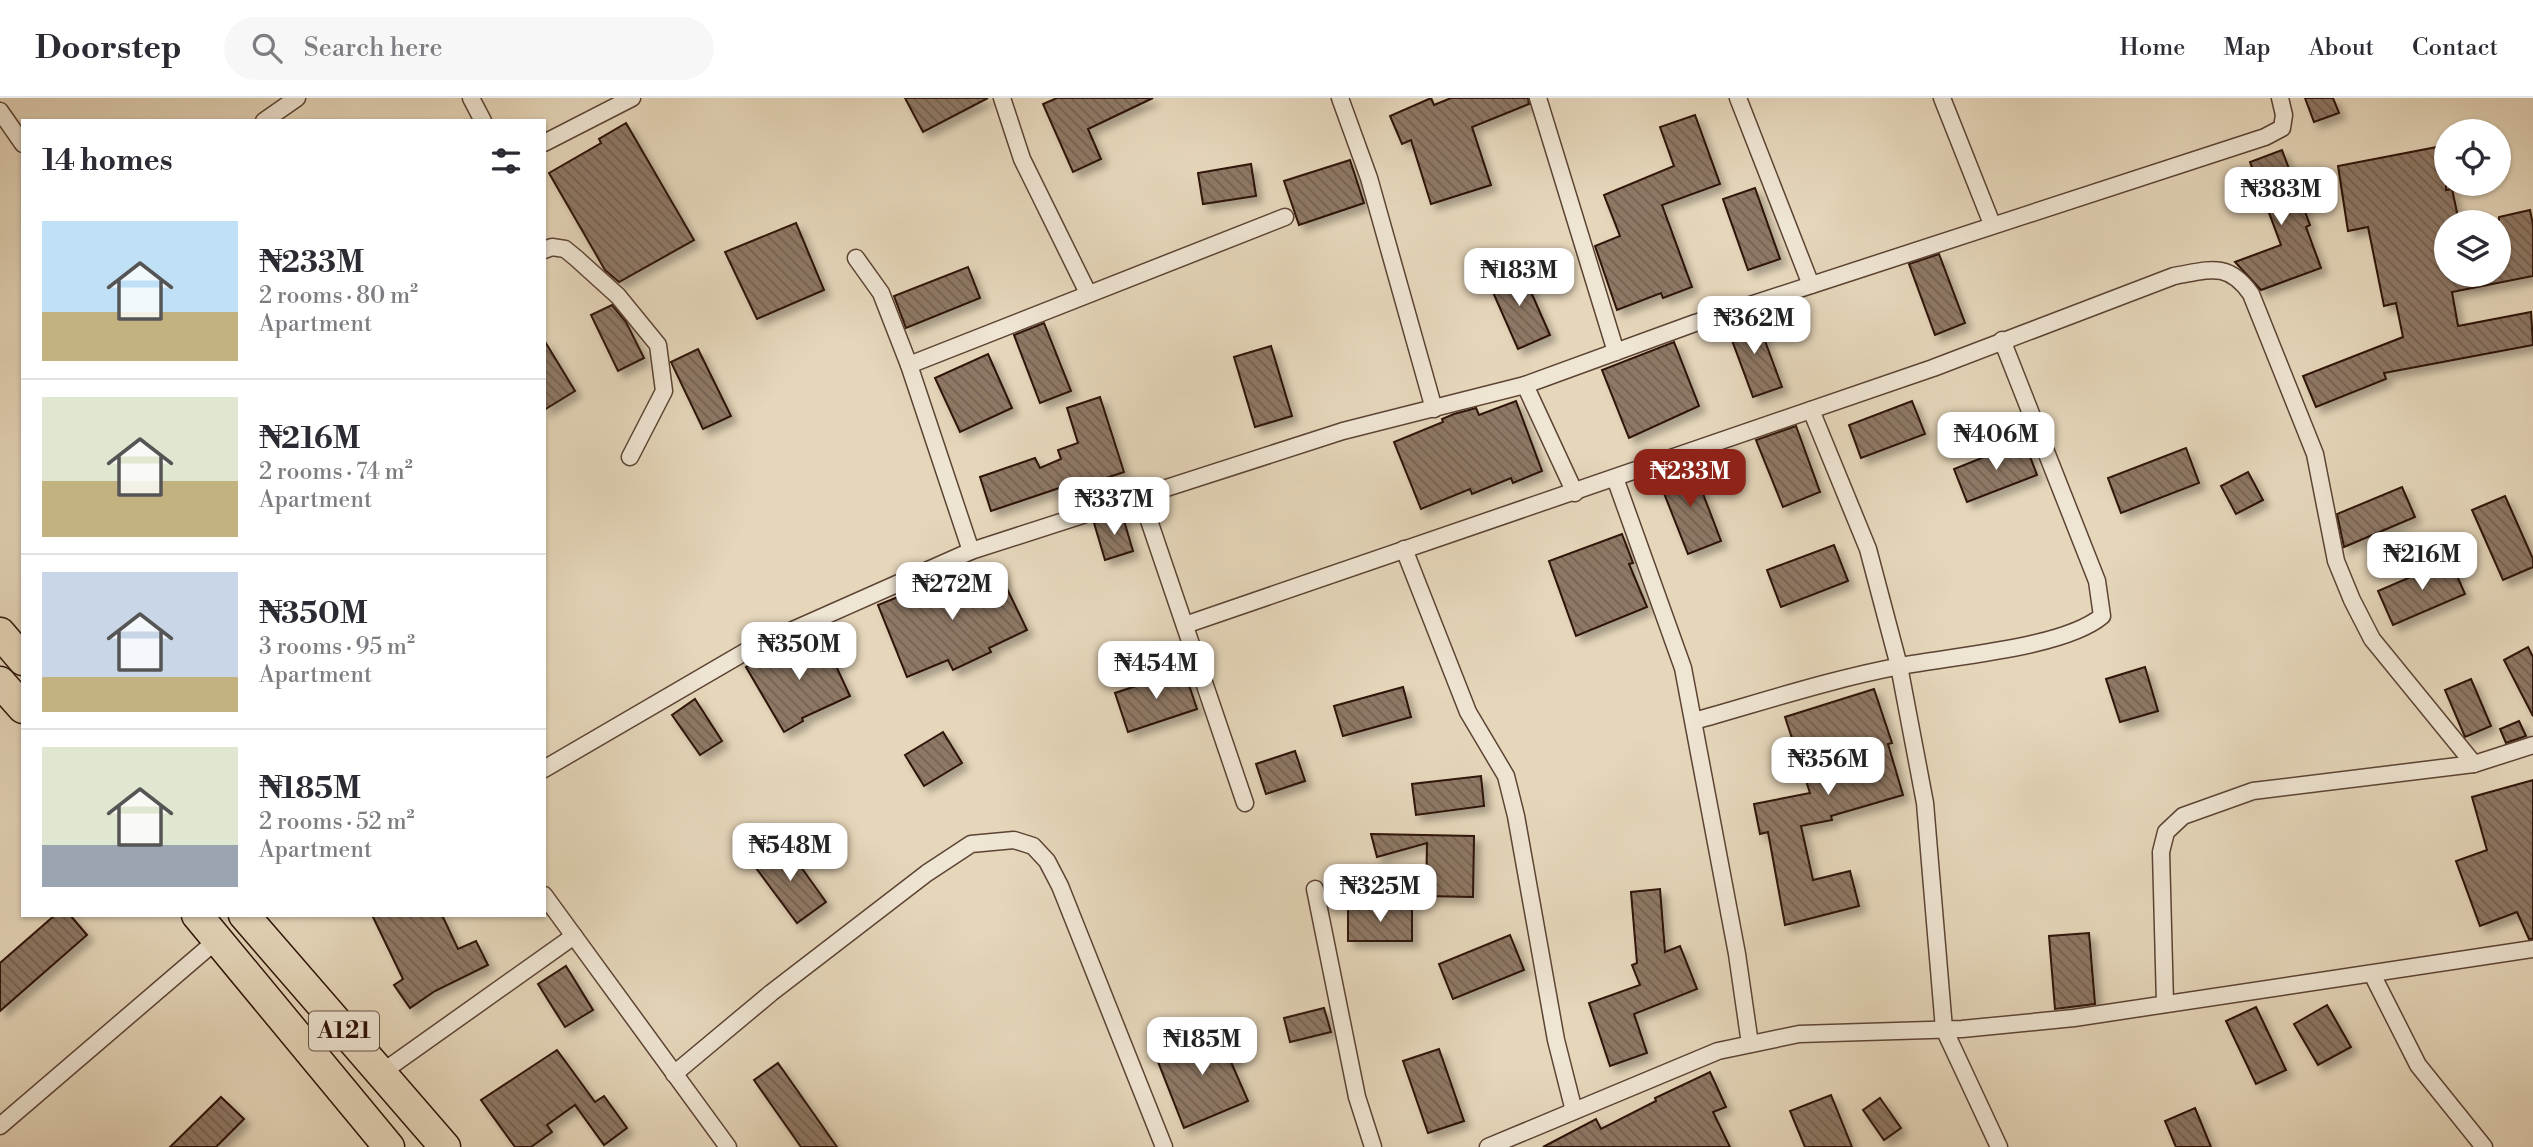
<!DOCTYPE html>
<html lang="en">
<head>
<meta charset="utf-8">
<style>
  :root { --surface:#fff; --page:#f7f7f7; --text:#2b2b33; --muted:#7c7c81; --line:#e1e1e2; --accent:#8f2418 }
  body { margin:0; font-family:"Libre Bodoni",serif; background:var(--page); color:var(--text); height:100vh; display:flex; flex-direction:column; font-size:26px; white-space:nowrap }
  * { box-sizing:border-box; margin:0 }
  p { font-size:23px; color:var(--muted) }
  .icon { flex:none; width:38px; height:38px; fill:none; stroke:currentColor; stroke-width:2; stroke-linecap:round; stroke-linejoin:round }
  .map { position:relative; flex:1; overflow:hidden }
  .drawer { position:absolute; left:21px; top:21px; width:525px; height:798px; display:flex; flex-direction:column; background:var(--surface); border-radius:0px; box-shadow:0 2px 5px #0004 }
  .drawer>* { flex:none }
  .controls { position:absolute; left:2434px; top:21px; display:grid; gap:14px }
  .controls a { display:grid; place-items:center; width:77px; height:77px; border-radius:50%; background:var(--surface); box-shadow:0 2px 5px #0004; font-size:35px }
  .price { position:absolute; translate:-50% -60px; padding:0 16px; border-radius:14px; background:#fff; color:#222; font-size:23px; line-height:46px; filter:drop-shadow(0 2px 4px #0008) }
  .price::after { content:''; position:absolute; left:50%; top:42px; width:21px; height:16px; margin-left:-10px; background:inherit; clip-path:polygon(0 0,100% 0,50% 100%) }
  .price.active { background:var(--accent); color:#fff }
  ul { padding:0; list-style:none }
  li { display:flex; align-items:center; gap:21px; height:175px; padding:0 21px }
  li+li { border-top:2px solid var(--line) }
  li span { display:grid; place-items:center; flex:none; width:196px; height:140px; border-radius:0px; color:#555 }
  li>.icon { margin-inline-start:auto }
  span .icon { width:84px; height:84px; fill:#fffc; stroke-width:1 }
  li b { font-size:30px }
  h2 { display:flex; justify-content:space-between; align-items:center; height:84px; padding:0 21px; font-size:30px }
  header { display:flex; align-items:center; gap:42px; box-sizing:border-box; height:98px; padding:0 35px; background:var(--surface); border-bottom:2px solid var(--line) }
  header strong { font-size:33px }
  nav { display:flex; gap:38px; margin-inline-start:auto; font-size:24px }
  .search { width:490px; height:63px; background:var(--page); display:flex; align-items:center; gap:18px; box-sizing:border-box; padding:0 24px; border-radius:38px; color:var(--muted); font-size:26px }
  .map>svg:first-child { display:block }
  .building { fill:url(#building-back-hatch); stroke:#2e1207; stroke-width:2; filter:url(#shadow) }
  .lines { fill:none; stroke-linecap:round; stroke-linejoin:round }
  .street-casing { stroke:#5c4334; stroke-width:19 }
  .highway-casing { stroke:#2e1207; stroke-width:33 }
  .street { stroke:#efe5d3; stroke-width:16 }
  .highway { stroke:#e6d7bb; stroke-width:30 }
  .labels { text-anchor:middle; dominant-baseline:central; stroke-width:7; stroke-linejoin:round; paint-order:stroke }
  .shield { fill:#efe5d3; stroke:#685144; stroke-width:2 }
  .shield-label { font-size:23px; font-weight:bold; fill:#2e1207 }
</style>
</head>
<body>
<header>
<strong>Doorstep</strong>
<div class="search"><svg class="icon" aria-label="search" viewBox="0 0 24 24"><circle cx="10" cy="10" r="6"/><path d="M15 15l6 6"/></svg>Search here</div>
<nav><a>Home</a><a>Map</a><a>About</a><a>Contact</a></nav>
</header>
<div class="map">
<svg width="2533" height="1049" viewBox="0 0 2533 1049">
  <defs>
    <pattern id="building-back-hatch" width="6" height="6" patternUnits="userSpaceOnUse" patternTransform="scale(1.75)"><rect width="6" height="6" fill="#8e7865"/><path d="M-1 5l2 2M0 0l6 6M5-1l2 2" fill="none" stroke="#746151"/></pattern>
    <filter id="shadow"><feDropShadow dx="6" dy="6" stdDeviation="3.5" flood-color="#0004"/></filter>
  </defs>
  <rect width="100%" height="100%" fill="#e6d7bb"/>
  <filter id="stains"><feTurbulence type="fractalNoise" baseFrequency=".00286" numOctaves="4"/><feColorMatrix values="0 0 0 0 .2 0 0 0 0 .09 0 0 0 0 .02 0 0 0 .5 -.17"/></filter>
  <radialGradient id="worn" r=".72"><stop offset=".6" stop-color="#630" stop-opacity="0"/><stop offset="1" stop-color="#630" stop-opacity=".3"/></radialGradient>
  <g class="building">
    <path d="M905 0H988L923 34Z"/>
    <path d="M1057 0H1153L1088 31 1101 61 1073 74 1043 6Z"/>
    <path d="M1431 0 1434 7 1451 0H1528L1529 6 1472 29 1491 87 1431 106 1411 42 1402 46 1390 18Z"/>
    <path d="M2305 0H2333L2339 15 2314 24Z"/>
    <path d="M1695 17 1720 86 1662 107 1692 189 1663 200 1661 195 1617 212 1595 148 1620 138 1604 97 1674 68 1660 29Z"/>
    <path d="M626 25 694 142 619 184 605 172 549 75 601 45 599 41Z"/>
    <path d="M2437 49 2440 64 2446 62V92L2452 91 2459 124H2446V177H2499V119L2530 112 2533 127V178L2452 194 2458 228 2531 214 2533 247 2384 275 2386 281 2316 309 2303 278 2403 239 2396 205 2384 208 2368 129 2348 133 2338 68Z"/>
    <path d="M2282 52 2310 127 2306 129 2321 170 2261 192 2235 164 2281 147 2250 64Z"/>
    <path d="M1350 62 1364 105 1299 127 1284 83Z"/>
    <path d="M1251 66 1256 98 1203 106 1198 75Z"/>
    <path d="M1755 90 1780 161 1748 172 1723 101Z"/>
    <path d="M796 125 824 192 757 221 725 154Z"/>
    <path d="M1939 156 1965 225 1935 237 1909 166Z"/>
    <path d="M968 169 980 200 906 230 894 198Z"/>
    <path d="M1520 169 1550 237 1518 251 1488 183Z"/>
    <path d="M612 207 626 224 644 260 618 273 591 217Z"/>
    <path d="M1755 216 1782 289 1753 299 1726 226Z"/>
    <path d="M1044 225 1071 293 1040 305 1014 237Z"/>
    <path d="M544 242 575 293 544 312Z"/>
    <path d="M1674 244 1699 308 1629 340 1602 272Z"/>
    <path d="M1271 248 1292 318 1255 329 1234 259Z"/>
    <path d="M698 251 731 318 703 331 671 264Z"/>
    <path d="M988 256 1012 310 960 334 935 280Z"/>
    <path d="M1100 299 1124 374 1091 385 1089 380 991 413 980 379 1035 360 1040 370 1061 361 1058 352 1078 345 1067 310Z"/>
    <path d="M1516 303 1542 373 1513 385 1511 380 1472 396 1470 391 1421 411 1394 344 1443 324 1442 321 1454 316 1476 310 1479 317Z"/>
    <path d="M1912 303 1925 336 1861 360 1849 327Z"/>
    <path d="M1796 328 1820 394 1783 409 1756 342Z"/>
    <path d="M2024 343 2037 377 1967 404 1954 371Z"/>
    <path d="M2186 350 2199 385 2121 415 2108 380Z"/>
    <path d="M1692 367 1721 443 1688 456 1658 380Z"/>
    <path d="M2248 374 2263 402 2236 416 2221 388Z"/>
    <path d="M2402 389 2415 419 2344 449 2337 416Z"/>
    <path d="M2505 398 2533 461V469L2503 482 2472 412Z"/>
    <path d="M1122 416 1133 453 1105 462 1094 425Z"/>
    <path d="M1622 436 1633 465 1629 466 1647 509 1576 538 1549 463Z"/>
    <path d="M1834 447 1848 483 1781 509 1767 472Z"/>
    <path d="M2450 462 2465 496 2393 527 2378 493Z"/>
    <path d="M996 468 1027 532 989 550 991 554 953 572 948 562 907 579 878 507 910 494 913 502 957 481 959 486Z"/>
    <path d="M821 536 850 598 802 620 803 623 784 634 746 569 765 558 767 561Z"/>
    <path d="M2528 549 2533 559V618L2504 562Z"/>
    <path d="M2145 569 2158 613 2120 624 2106 581Z"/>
    <path d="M1184 572 1197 611 1128 634 1115 595Z"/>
    <path d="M2471 581 2491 628 2465 639 2445 592Z"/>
    <path d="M1403 589 1411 619 1343 638 1334 608Z"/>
    <path d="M1874 591 1892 645 1888 646 1903 697 1831 718 1832 722 1801 728 1813 782 1850 773 1859 808 1785 827 1768 734 1760 736 1754 706 1810 695 1785 619Z"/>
    <path d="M695 601 722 643 700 657 672 617Z"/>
    <path d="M2519 623 2526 638 2506 645 2500 631Z"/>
    <path d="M943 634 962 665 924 688 905 657Z"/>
    <path d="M1295 653 1305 683 1266 696 1256 666Z"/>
    <path d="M1481 678 1484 708 1416 717 1412 686Z"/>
    <path d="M2533 682V841H2529L2517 814 2480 828 2456 763 2487 752 2472 699Z"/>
    <path d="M1371 736 1474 738 1473 799 1426 798 1427 745 1377 759Z"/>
    <path d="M783 744 826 804 797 825 753 766Z"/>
    <path d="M1660 791 1665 854 1680 848 1697 891 1634 916 1647 955 1610 968 1589 905 1640 887 1632 867 1637 865 1631 794Z"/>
    <path d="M1348 809 1412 810V843H1348Z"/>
    <path d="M55 817H70L87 837 0 913V865Z"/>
    <path d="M372 817H442L458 851 476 843 488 867 435 893 410 910 394 887 403 881Z"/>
    <path d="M2089 835 2095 906 2055 911 2049 838Z"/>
    <path d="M1510 837 1524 872 1453 901 1439 866Z"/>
    <path d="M566 868 593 912 565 929 538 886Z"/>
    <path d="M2327 907 2351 949 2318 967 2294 926Z"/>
    <path d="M2256 909 2286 972 2256 986 2226 923Z"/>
    <path d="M1324 910 1331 934 1290 944 1284 920Z"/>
    <path d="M1226 929 1238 961 1231 964 1248 1003 1184 1030 1155 956Z"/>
    <path d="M1439 951 1464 1023 1428 1035 1403 963Z"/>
    <path d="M557 952 595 1004 604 998 627 1030 604 1047 575 1007 547 1027 552 1034 531 1049H515L481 1002Z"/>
    <path d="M778 965 837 1049H801L754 982Z"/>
    <path d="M1710 974 1726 1009 1713 1014 1730 1049H1543L1596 1021 1601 1031 1656 1003 1655 1000Z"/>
    <path d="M1831 997 1852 1049H1805L1790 1013Z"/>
    <path d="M221 999 244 1021 216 1049H170Z"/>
    <path d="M1880 1000 1901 1030 1884 1042 1863 1012Z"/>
    <path d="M2195 1010 2211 1049H2176L2165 1023Z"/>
  </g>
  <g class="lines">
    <defs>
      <g id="street">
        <path d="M471 0 483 23"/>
        <path d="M1002 0 1022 61 1088 195"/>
        <path d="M1340 0 1369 80 1434 311"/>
        <path d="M1538 0 1616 254"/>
        <path d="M1738 0 1811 187"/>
        <path d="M1942 0 1992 126"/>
        <path d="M0 13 23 46"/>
        <path d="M264 23 297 0"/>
        <path d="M544 45 632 0"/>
        <path d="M544 152 552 149 565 151 576 160 618 198 658 247 664 293 630 359"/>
        <path d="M856 160 881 195 909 267 971 453"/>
        <path d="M909 267 1285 119"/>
        <path d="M1525 287 1575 395"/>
        <path d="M1811 312 1868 451 1899 568 1925 705 1944 931 1999 1049"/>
        <path d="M1615 380 1683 570 1737 856 1750 946"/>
        <path d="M1141 399 1245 705"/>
        <path d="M1404 451 1468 614 1506 678 1516 718 1556 942 1574 1013"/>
        <path d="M1185 527 1933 270 2174 178C2209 172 2228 163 2251 196L2315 356 2336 463 2352 502 2372 541 2474 666"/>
        <path d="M1694 623C1762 604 1831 581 1901 568 1952 558 2064 550 2102 518L2097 483 2002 242"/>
        <path d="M544 671 750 551 971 453 1343 333 1525 287 1695 225 2265 39 2282 30 2284 17 2280 0"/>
        <path d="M1315 791 1357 999 1373 1049"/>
        <path d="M544 797 728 1049"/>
        <path d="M2372 876 2418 967 2484 1049"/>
        <path d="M2165 906 2161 754 2166 734 2183 718 2253 693 2474 666 2533 647"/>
        <path d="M381 975 574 838"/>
        <path d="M674 976 771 895 927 775 971 746 1014 742 1033 748 1047 763 1060 788 1164 1049"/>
        <path d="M0 1028 217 842"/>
        <path d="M1488 1049 1718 953 1799 936 1962 931 2074 920 2533 851"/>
      </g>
      <g id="highway">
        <path d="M0 535 23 562"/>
        <path d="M0 584 23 610"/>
        <path d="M197 817 389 1049"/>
        <path d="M244 817 445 1049"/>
      </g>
    </defs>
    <use href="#street" class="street-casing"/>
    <use href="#highway" class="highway-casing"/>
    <use href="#street" class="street"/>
    <use href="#highway" class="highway"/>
  </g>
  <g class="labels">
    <rect class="shield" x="309" y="913.5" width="70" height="39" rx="5"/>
    <g class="shield-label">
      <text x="344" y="933">A121</text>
    </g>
  </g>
  <rect width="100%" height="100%" filter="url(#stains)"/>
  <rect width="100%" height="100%" fill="url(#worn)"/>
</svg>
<div class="controls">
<a><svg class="icon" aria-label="locate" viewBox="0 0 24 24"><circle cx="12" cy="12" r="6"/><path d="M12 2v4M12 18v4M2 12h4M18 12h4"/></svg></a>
<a><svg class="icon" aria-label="layers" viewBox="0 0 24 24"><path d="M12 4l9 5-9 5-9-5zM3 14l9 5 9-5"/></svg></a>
</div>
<b class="price" style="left:2281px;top:129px">₦383M</b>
<b class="price" style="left:1519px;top:210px">₦183M</b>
<b class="price" style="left:1754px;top:258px">₦362M</b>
<b class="price" style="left:1996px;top:374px">₦406M</b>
<b class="price active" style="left:1690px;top:411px">₦233M</b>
<b class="price" style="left:1114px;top:439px">₦337M</b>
<b class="price" style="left:2422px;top:494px">₦216M</b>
<b class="price" style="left:952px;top:524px">₦272M</b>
<b class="price" style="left:799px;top:584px">₦350M</b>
<b class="price" style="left:1156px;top:603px">₦454M</b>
<b class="price" style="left:1828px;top:699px">₦356M</b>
<b class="price" style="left:790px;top:785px">₦548M</b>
<b class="price" style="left:1380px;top:826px">₦325M</b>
<b class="price" style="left:1202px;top:979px">₦185M</b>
<section class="drawer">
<h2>14 homes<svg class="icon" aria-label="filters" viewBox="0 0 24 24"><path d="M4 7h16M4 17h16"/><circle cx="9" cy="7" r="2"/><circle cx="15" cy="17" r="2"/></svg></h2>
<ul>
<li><span style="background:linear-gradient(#bfe0f5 65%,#c2b280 0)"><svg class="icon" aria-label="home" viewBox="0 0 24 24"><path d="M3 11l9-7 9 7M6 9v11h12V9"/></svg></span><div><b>₦233M</b><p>2 rooms · 80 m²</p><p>Apartment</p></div></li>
<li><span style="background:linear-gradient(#dfe7d0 60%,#c2b280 0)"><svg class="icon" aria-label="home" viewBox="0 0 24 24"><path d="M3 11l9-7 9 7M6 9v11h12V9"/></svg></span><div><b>₦216M</b><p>2 rooms · 74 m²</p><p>Apartment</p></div></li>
<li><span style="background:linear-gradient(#c9d6e8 75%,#c2b280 0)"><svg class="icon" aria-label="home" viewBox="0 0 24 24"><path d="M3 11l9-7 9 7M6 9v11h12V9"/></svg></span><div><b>₦350M</b><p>3 rooms · 95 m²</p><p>Apartment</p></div></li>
<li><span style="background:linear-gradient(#dfe7d0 70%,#9aa5b1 0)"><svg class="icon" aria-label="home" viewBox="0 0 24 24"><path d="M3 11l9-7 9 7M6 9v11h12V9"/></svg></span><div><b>₦185M</b><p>2 rooms · 52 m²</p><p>Apartment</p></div></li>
</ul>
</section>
</div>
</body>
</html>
